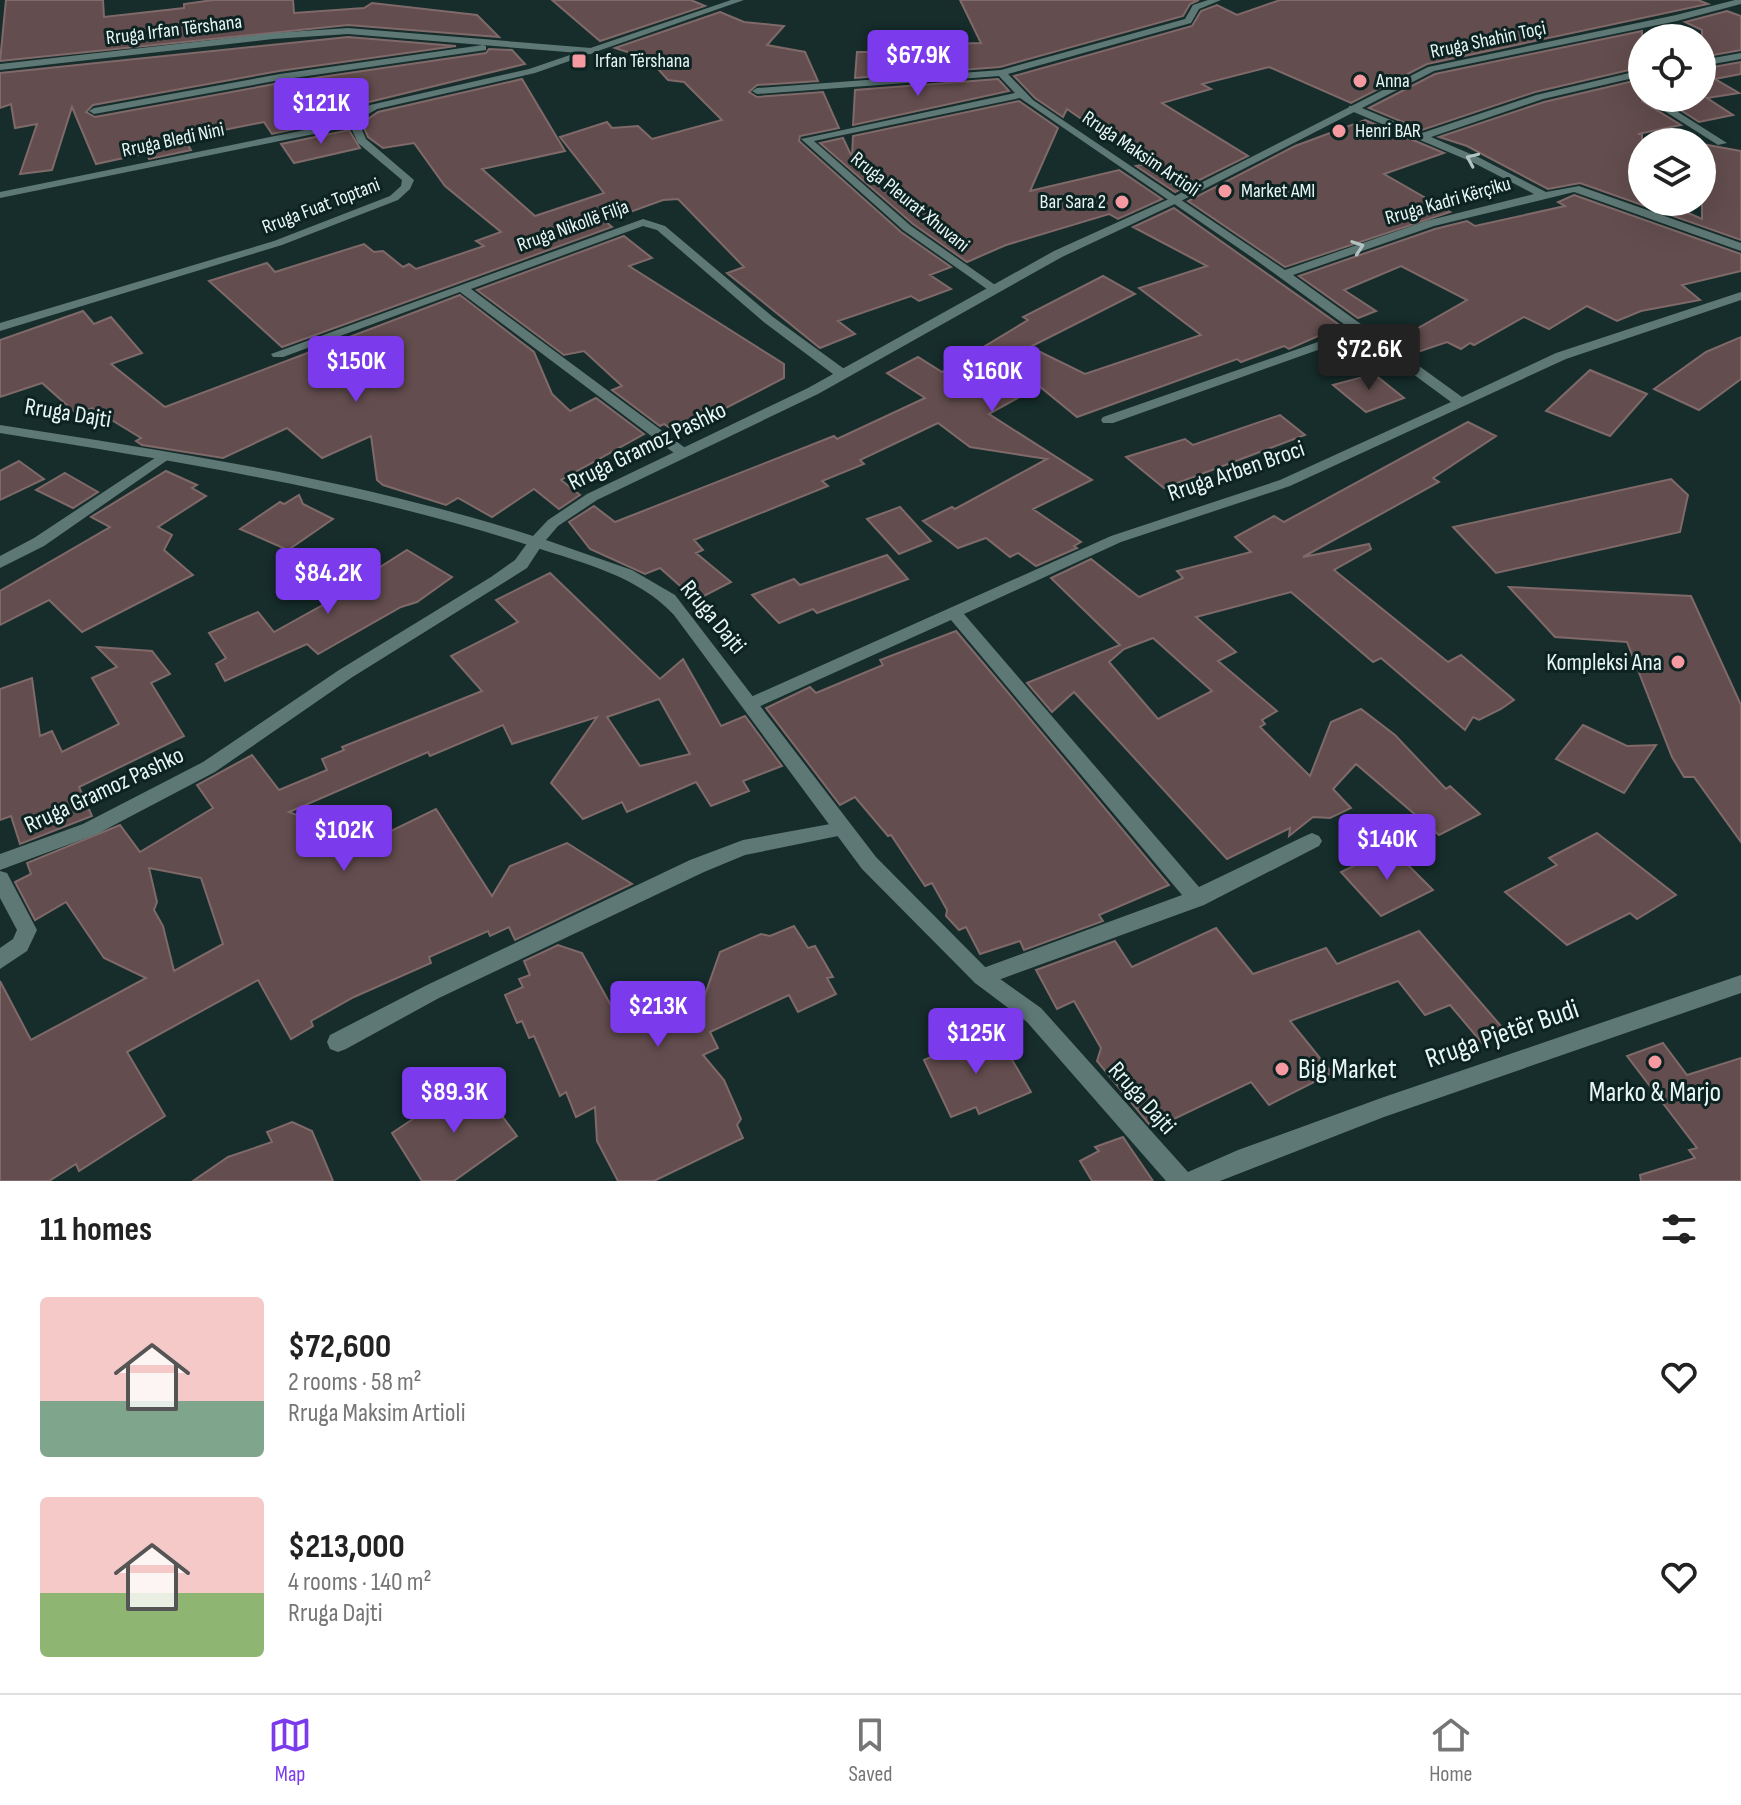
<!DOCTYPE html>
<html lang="en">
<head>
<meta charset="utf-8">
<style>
  :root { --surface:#fff; --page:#f6f6f6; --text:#222; --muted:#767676; --line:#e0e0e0; --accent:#7c3aed }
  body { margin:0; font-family:"Sofia Sans Condensed",sans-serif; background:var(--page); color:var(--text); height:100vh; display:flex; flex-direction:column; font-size:30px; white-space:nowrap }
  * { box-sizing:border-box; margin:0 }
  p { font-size:26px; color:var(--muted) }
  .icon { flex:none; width:44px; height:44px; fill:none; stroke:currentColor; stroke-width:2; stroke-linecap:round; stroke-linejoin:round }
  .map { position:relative; height:1181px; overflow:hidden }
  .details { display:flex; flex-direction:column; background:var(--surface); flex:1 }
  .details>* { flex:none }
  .buttons { position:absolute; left:1628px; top:24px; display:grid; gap:16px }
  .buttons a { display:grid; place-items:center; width:88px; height:88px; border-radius:50%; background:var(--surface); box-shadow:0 8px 32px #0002; font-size:40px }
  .price { position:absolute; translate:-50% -68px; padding:0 18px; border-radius:8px; background:var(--accent); color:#fff; font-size:26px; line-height:52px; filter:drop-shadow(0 2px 4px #0008) }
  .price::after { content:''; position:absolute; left:50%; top:48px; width:24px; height:18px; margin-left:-12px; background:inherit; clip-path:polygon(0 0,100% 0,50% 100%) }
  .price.current { background:#222; color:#fff }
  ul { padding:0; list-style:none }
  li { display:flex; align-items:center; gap:24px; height:200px; padding:0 40px }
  li span { display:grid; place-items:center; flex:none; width:224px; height:160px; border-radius:8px; color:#555 }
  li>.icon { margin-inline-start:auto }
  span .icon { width:96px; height:96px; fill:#fffc; stroke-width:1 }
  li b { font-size:34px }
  h2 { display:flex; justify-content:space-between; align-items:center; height:96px; padding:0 40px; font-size:34px }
  .menu { display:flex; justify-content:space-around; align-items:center; height:112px; border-top:2px solid var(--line); background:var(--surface); font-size:22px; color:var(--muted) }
  .menu a { display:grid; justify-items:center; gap:4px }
  .menu .current { color:var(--accent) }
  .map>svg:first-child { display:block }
  .building { fill:#634d4e; stroke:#7f6969; stroke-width:2; fill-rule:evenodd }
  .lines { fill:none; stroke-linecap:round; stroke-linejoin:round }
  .minor { fill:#5e7876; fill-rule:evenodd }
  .tertiary { fill:#5e7876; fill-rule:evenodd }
  .oneway { stroke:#b1c4c2 }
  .poi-dot { fill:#f49aa0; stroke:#0c2322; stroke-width:3 }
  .labels { text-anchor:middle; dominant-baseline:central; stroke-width:6; stroke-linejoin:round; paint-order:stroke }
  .far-street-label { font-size:20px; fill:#e9f6f5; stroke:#0c2322 }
  .far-poi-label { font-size:20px; fill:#e9f6f5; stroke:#0c2322; text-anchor:start }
  .street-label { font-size:24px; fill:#e9f6f5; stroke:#0c2322 }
  .poi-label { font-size:24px; fill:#e9f6f5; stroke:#0c2322; text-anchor:end }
  .near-street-label { font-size:28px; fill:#e9f6f5; stroke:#0c2322 }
  .near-poi-label { font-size:28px; fill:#e9f6f5; stroke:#0c2322; text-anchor:start }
</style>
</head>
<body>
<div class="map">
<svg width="1741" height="1181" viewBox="0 0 1741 1181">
  <rect width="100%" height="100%" fill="#162d2b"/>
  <g class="building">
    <path d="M6 0H103L104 17 184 8V4L213 0H293L294 13 364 8 372 3 477 15 499 37 348 25 0 61Z"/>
    <path d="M552 0H691L705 6 600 41Z"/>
    <path d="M960 0H1199L1190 4 1183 16 1000 67 855 78 857 52H946L943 44 981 43Z"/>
    <path d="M1280 0H1698L1708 4 1427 64 1351 103 1269 67 1202 84 1211 89 1162 103 1248 156 1175 192 1136 166 1146 164 1067 109 1063 117 1035 98 1014 76 1192 26 1201 11 1217 5 1237 15Z"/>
    <path d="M1727 11 1741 16V50L1702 57V30L1685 22Z"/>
    <path d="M720 12 744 22 784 26 767 45 805 52 818 81 757 85 749 92 757 97 823 92 839 128 800 136 799 141 901 232 951 267 930 275 951 289 919 301 911 296 838 321 855 334 820 348 727 273 744 267 678 199 663 200 605 221 612 227 282 347 209 281 267 263 275 272 364 244 374 252 383 251 403 267 409 264 416 269 484 246 476 241 501 232 445 186 414 143 383 148 368 137 362 123 378 112 522 79 565 151 482 169 535 216 604 193 560 137 607 122 612 128 638 126 652 139 722 120 684 82 668 80 649 59 615 48Z"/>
    <path d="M1642 31V67L1535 92 1422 130 1369 108 1435 74Z"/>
    <path d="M348 37 456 46 279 71 93 105 86 112 95 117 280 83 486 53 489 49 512 50 525 64 369 102 354 110 348 118 272 134 264 122 184 138 191 150 149 159 147 153 96 164 72 107 52 170 20 174 37 124 15 128 11 104 0 108V73Z"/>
    <path d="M1741 62V74L1715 79 1739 93 1707 98 1733 115 1699 122 1662 98H1702V69Z"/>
    <path d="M998 79 1009 91 853 125 855 90Z"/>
    <path d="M1642 79V101L1681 125 1638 134H1642V202H1663L1702 219V144L1741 151V240L1580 183 1548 189 1467 146 1439 137 1544 102Z"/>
    <path d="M1019 101 1058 128 1030 191 1119 170 1162 199 1118 219 1109 214 1006 245 967 262 913 224 820 143 843 138 852 157 853 136Z"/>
    <path d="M1365 120 1444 153 1384 174 1450 212 1285 267 1188 201 1295 146Z"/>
    <path d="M349 130 360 148 294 163 281 144Z"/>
    <path d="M1574 195 1741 254V271L1682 285 1700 300 1641 311 1617 321 1587 306 1549 329 1524 317 1474 345 1470 343 1461 349 1447 342 1409 355 1392 343 1467 300 1401 266 1344 290 1376 311 1358 318 1299 276 1435 229 1467 221 1475 226 1565 206 1558 202Z"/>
    <path d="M1174 208 1341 326 1289 349 1284 346 1241 362 1237 359 1077 417 1039 386 989 414 1092 480 1033 509 1081 542 1074 546 1077 548 1036 566 1018 553 1010 557 986 538 958 548 923 521 952 507 955 509 1047 459 970 447 938 423 860 460 864 464 822 481 828 486 694 540 703 550 696 553 731 582 696 600 660 568 645 574 590 549 569 522 594 506 615 522 834 436 837 439 925 398 887 373 918 357 942 372 1028 320 1023 317 1103 276 1135 294 1030 347 1085 374 1201 335 1139 288 1207 266 1133 227Z"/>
    <path d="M624 236 652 258 629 266 784 364V378L677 433 664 424 660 426 612 390 622 386 584 351 564 355 477 290Z"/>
    <path d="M460 295 534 352 552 394 570 411 596 398 644 434 561 480 580 495 559 509 534 489 492 517 458 498 446 505 383 485 377 480 371 436 322 458 287 428 223 458 142 445 136 441 141 438 92 408 77 414 42 383 0 397V340L83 311 94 324 111 317 142 353 111 364 165 407Z"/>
    <path d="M1741 337V379L1699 410 1654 389 1706 352Z"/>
    <path d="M1590 370 1647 394 1610 436 1546 411Z"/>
    <path d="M1374 374 1404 398 1366 412 1333 385Z"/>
    <path d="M1280 415 1305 435 1164 488 1126 457 1185 439 1193 445Z"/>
    <path d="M1468 422 1496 436 1433 478 1439 482 1303 557 1369 544 1371 549 1334 570 1448 662 1461 655 1514 700 1501 709 1479 720 1473 717 1465 730 1381 658 1373 662 1291 592 1196 617 1236 652 1218 661 1277 711 1262 720 1265 724 1260 727 1310 776 1331 722 1361 709 1395 735 1446 789 1450 786 1480 814 1439 835 1356 764 1333 789 1351 808 1330 818 1313 817 1289 836 1290 828 1227 859 1074 692 1052 712 1027 683 1120 645 1051 578 1091 559 1139 597 1183 578 1177 571 1251 552 1235 537 1274 516 1284 522ZM1153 638 1212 691 1158 719 1109 662 1124 649Z"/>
    <path d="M19 461 44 479 0 500V471Z"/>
    <path d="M166 471 197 485 192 488 206 496 158 527 172 535 164 550 193 575 82 632 49 600 0 625V591L110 527 91 517Z"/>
    <path d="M65 473 98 492 73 508 36 490Z"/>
    <path d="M1671 479 1688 495 1680 532 1496 573 1453 527Z"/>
    <path d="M299 495 303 504 333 519 288 550 240 529 280 502 284 504Z"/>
    <path d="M900 507 931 541 899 554 867 519Z"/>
    <path d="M407 550 452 577 417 602 401 607 318 654 307 644 225 681 216 664 226 658 209 633 258 612 274 632 373 577 369 574Z"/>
    <path d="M887 555 908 579 817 613 813 609 779 623 752 595 794 579 800 585Z"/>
    <path d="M550 573 660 679 683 659 721 726 745 716 782 766 743 781 749 791 711 806 696 782 627 812 622 802 583 819 551 783 597 717 512 744 503 725 430 756 428 752 289 812 338 831 348 852 436 809 492 896 510 866 567 843 632 884 515 940 509 927 490 936 488 931 429 957 431 963 354 997 311 1021 313 1026 291 1039 258 980 127 1052 165 1116 79 1171 76 1164 49 1181H0V981L31 1040 146 978 104 958 66 902 35 920 15 882 31 874 27 863 120 825 140 852 213 808 197 785 252 755 279 790 327 770 322 759 344 750 342 747 482 691 451 656 518 622 496 600ZM659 699 690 754 640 766 607 717ZM149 868 201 878 223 944 174 971 163 926 154 910 157 902Z"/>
    <path d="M1509 587 1691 596 1741 705V842L1694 777H1684L1672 757 1627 642 1555 637Z"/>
    <path d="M956 631 1000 683 1169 885 1099 915 1103 921 1024 950 1020 941 980 954 966 927 959 930 946 916 947 910 932 883 925 886 891 835 888 836 855 797 840 805 766 708 810 687 816 693 883 665 880 660Z"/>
    <path d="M97 647 152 651 170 674 151 683 184 736 79 787 92 816 20 844 11 816 0 820V689L32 678 40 736 52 731 62 752 119 724 92 678 117 667Z"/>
    <path d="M1583 725 1627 746 1656 745 1624 793 1556 759Z"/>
    <path d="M1597 833 1676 895 1637 919 1630 913 1567 945 1505 892 1557 865 1549 858Z"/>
    <path d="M1391 848 1433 890 1381 916 1341 872Z"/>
    <path d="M794 926 808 948 815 946 833 977 827 978 836 994 798 1012 789 995 710 1032 718 1048 703 1055 724 1080 741 1119 737 1125 743 1138 654 1181H618L597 1141 595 1107 576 1117 566 1092 560 1096 534 1036 529 1038 522 1021 517 1023 505 995 523 987 519 979 530 975 524 961 558 945 582 953 623 1027 680 998 701 1006 720 952 761 934 770 936Z"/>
    <path d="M1216 928 1253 974 1326 948 1337 964 1419 931 1507 1033 1482 1043 1450 1005 1425 1015 1398 981 1290 1021 1332 1073 1269 1105 1251 1082 1153 1129 1097 1061 1101 1048 1074 1001 1057 1009 1036 970 1115 941 1132 967Z"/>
    <path d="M990 1031 1004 1055 1008 1053 1031 1092 979 1114 976 1107 951 1117 924 1060Z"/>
    <path d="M1663 1043 1687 1075 1741 1058V1181H1641L1640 1175 1695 1158 1689 1150 1697 1148 1627 1056Z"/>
    <path d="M474 1078 517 1136 454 1181H422L392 1133Z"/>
    <path d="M292 1122 312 1131 333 1181H193L228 1157 272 1142 267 1132Z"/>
    <path d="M1123 1137 1153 1181H1092L1080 1161 1099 1151 1095 1147Z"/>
  </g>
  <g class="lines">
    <g class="minor">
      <path d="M1208 0H1221L1199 9 1191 23 1008 74 1033 100 1285 270 1426 221 1534 194 1472 162 1349 110V106H1357L1422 133 1536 95 1642 70V76L1543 99 1431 137 1480 158 1546 192 1579 186 1741 243V251L1574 192 1434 226 1293 275 1462 397 1556 353 1741 292V300L1566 359 1290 486 1121 542 964 614 1199 887 1305 836 1312 833 1319 836 1322 841 1319 846 1204 905 982 986 975 983 972 977 975 971 1182 895 951 620 756 708H744L741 704 744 700 1111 536 1280 480 1451 402 1360 335 1113 423H1103L1101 420 1103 417 1352 330 1253 258 1020 98 814 141 911 226 998 287 1000 290 994 294 903 230 801 139 1015 93 999 76 757 94 752 91 757 88 1001 70 1185 19 1193 5Z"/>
      <path d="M348 28 591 48 596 51 591 54 348 34 273 39 0 70V64L273 33Z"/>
      <path d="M483 45 486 46V50L280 80 94 114 89 111 94 108 280 74Z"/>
      <path d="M1741 53V59L1702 66V60Z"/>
      <path d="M1644 98H1656L1727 143 1718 145Z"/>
      <path d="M354 120 358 121V125L0 198V192Z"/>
      <path d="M643 219 665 226 773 317 847 371V377H837L765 323 657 230 643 226 471 289 688 450 690 453 688 456H678L460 292 283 357H273L271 354Z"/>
      <path d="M164 452 171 456 169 459 44 546 0 568V556L34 538Z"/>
      <path d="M536 537 544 542 527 568 351 678 215 772 97 834 0 870V854L83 824 203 762 339 670 491 577 515 560 531 538Z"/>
      <path d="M841 822 848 824 850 829 848 834 745 855 704 872 439 998 346 1049 338 1052 330 1049 327 1042 330 1035 425 986 690 860 743 840Z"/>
      <path d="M0 871 7 873 37 930 27 951 0 969V948L13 939 17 930 0 898Z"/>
    </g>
    <g class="tertiary">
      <path d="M731 0H744L535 73 377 109 363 117 359 123 366 139 414 180 410 189 398 200 282 245 0 331V323L274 241 390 196 401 186 402 180 358 143 349 123 355 113 370 105 529 69Z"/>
      <path d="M1735 0H1741V4L1677 21 1434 71 1177 203 1062 257 818 394 597 500 558 526 546 540 632 570 675 595 876 857 989 971 1041 1008 1188 1172 1238 1150 1384 1097 1741 975V993L1384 1117 1220 1181H1166L1027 1022 975 983 862 869 674 615C638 576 583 563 534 547 360 490 180 462 0 433V425C179 453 360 480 533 536L548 520 587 494 808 388 1054 251 1169 199 1428 67 1676 15Z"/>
    </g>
  </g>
  <defs><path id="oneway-chevron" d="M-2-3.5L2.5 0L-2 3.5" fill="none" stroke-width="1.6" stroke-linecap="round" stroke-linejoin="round" transform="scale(2)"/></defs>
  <g class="oneway">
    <use href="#oneway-chevron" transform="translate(1472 159) rotate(-156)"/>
    <use href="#oneway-chevron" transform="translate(1358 247) rotate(-19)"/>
  </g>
  <g class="poi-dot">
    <rect x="571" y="53" width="16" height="16" rx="4"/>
    <circle cx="1360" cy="81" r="8"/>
    <circle cx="1339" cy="131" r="8"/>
    <circle cx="1225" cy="191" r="8"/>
    <circle cx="1122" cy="202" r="8"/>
    <circle cx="1678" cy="662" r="8"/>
    <circle cx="1655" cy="1062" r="8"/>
    <circle cx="1282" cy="1069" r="8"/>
  </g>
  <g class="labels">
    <g class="far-street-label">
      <text transform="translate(174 30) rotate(-7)">Rruga Irfan Tërshana</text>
      <text transform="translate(1488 40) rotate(-12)">Rruga Shahin Toçi</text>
      <text transform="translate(173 140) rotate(-12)">Rruga Bledi Nini</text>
      <text transform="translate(1141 154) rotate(34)">Rruga Maksim Artioli</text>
      <text transform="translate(1448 201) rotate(-16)">Rruga Kadri Kërçiku</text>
      <text transform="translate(910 202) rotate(39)">Rruga Pleurat Xhuvani</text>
      <text transform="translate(321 206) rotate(-21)">Rruga Fuat Toptani</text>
      <text transform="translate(573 226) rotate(-20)">Rruga Nikollë Filja</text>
    </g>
    <g class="far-poi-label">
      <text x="595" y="61">Irfan Tërshana</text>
      <text x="1376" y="81">Anna</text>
      <text x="1355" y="131">Henri BAR</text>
      <text x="1241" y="191">Market AMI</text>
      <text x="1106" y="202" text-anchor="end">Bar Sara 2</text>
    </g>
    <g class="street-label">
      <text transform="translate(68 413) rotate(9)">Rruga Dajti</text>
      <text transform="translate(647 446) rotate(-26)">Rruga Gramoz Pashko</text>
      <text transform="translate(1236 471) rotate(-19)">Rruga Arben Broci</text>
      <text transform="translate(713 617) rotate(50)">Rruga Dajti</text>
      <text transform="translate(104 790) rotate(-25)">Rruga Gramoz Pashko</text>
      <text transform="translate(1142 1098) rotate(48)">Rruga Dajti</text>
    </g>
    <g class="poi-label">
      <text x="1662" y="662">Kompleksi Ana</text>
    </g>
    <g class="near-street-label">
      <text transform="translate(1502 1034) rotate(-19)">Rruga Pjetër Budi</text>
    </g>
    <g class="near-poi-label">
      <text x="1298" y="1069">Big Market</text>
      <text x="1655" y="1092" text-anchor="middle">Marko &amp; Marjo</text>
    </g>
  </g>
</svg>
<div class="buttons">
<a><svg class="icon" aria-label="locate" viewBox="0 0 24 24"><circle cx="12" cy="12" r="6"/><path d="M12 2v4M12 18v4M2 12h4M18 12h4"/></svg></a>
<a><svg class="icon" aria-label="layers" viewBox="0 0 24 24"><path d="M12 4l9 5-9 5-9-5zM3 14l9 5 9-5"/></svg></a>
</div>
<b class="price" style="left:918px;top:98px">$67.9K</b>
<b class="price" style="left:321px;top:146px">$121K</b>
<b class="price current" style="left:1369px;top:392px">$72.6K</b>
<b class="price" style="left:356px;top:404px">$150K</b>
<b class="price" style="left:992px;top:414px">$160K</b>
<b class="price" style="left:328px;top:616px">$84.2K</b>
<b class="price" style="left:344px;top:873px">$102K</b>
<b class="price" style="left:1387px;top:882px">$140K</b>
<b class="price" style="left:658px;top:1049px">$213K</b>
<b class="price" style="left:976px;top:1076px">$125K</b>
<b class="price" style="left:454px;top:1135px">$89.3K</b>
</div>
<section class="details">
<h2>11 homes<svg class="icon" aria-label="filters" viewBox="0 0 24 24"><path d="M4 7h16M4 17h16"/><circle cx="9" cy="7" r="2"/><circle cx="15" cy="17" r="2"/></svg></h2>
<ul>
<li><span style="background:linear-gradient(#f6c9c9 65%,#7fa58c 0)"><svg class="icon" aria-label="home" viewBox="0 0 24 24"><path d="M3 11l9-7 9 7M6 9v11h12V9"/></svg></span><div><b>$72,600</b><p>2 rooms · 58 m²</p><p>Rruga Maksim Artioli</p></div><svg class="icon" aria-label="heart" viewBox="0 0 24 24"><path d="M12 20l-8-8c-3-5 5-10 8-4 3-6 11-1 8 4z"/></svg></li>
<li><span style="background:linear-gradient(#f6c9c9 60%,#8fb573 0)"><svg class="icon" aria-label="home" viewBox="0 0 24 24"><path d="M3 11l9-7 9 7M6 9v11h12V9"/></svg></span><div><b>$213,000</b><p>4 rooms · 140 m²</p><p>Rruga Dajti</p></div><svg class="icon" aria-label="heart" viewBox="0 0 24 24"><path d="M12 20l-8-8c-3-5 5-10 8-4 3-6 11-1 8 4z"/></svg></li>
</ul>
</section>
<nav class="menu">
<a class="current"><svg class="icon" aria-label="map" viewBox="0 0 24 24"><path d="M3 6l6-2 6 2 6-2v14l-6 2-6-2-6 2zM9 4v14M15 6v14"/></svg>Map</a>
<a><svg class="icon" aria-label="saved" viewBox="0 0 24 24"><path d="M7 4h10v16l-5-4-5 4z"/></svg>Saved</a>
<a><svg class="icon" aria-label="home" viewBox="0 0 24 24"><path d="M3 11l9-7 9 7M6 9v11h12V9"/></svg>Home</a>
</nav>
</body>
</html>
